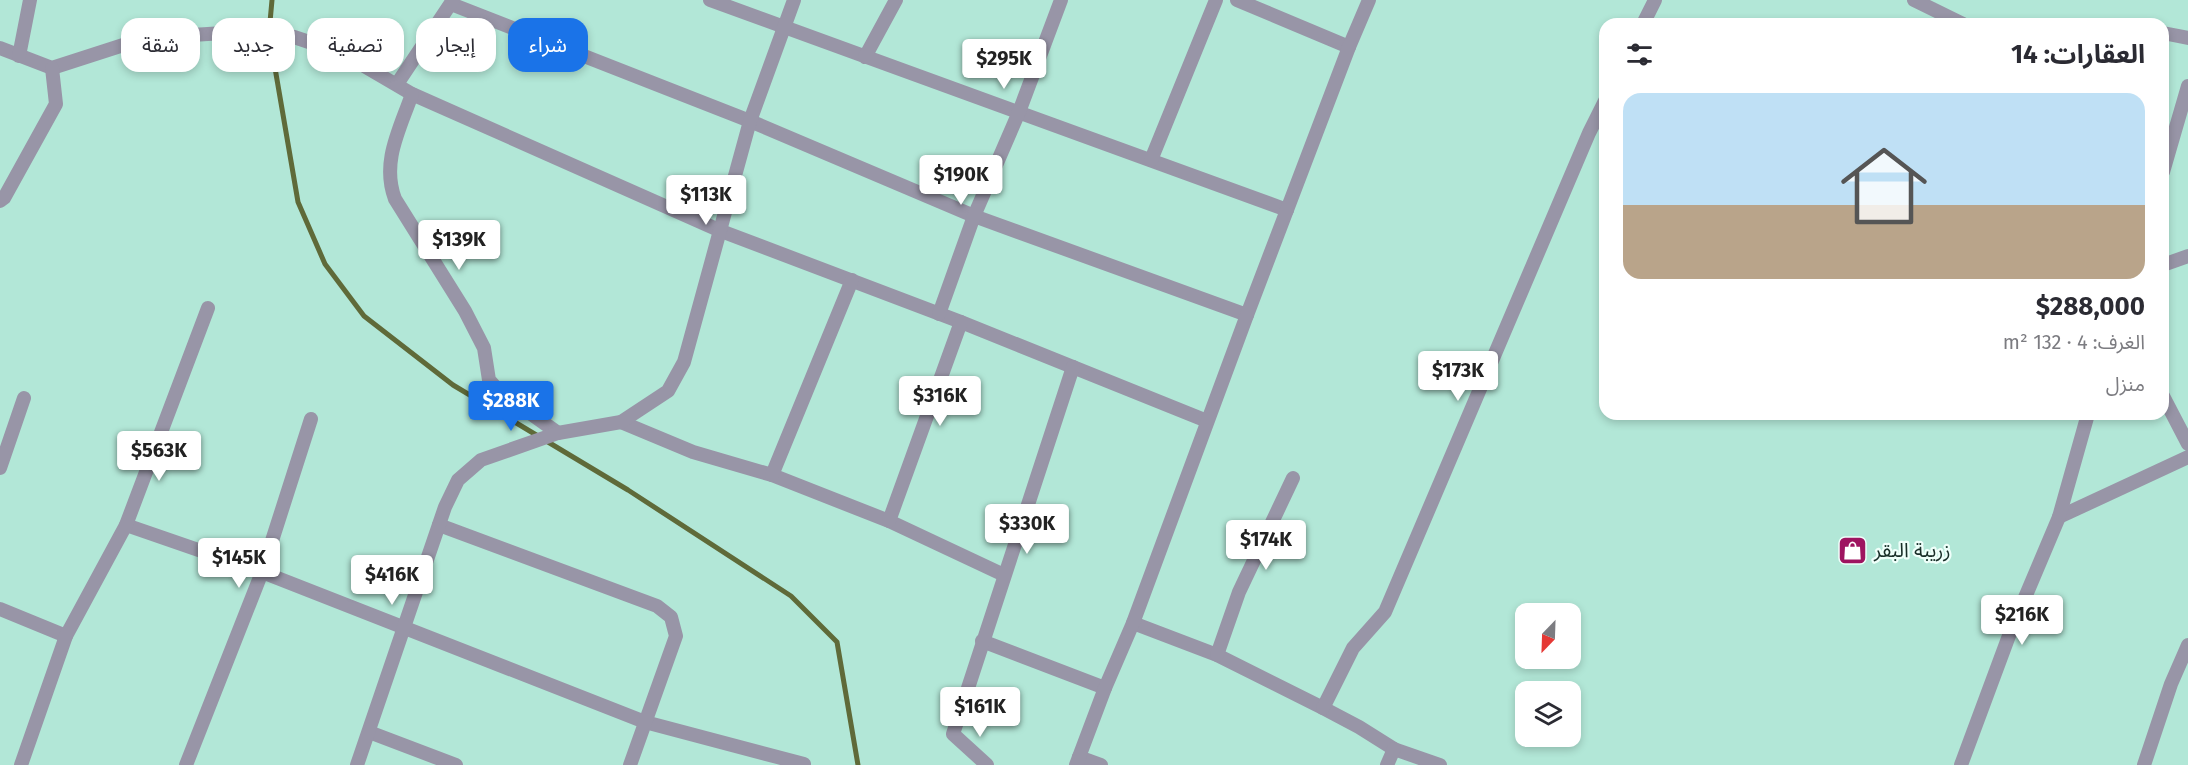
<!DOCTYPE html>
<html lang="ar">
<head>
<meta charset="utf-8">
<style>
  :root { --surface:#fff; --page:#f2f2f3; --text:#2b2b33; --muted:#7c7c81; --line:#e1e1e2; --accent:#1a73e8 }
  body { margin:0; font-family:"Fira Sans","Noto Sans Arabic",sans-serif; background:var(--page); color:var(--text); direction:rtl; height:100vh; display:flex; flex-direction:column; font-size:22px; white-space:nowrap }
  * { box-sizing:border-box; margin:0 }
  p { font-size:20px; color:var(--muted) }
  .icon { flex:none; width:33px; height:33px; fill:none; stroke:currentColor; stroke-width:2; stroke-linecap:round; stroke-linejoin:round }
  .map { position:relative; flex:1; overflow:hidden; direction:ltr }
  .details { position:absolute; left:1599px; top:18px; width:570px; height:402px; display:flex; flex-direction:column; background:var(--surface); border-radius:18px; box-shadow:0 3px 9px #0003; direction:rtl }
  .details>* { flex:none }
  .top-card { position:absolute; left:18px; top:18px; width:570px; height:54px; direction:rtl; display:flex; gap:12px }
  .needle { width:39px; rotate:203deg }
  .fabs { position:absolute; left:1515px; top:603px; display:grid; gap:12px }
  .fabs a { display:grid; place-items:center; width:66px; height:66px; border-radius:12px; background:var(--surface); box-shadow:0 3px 9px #0003; font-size:30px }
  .price { position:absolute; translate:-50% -51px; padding:0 14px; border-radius:6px; background:#fff; color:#222; font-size:20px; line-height:39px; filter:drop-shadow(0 2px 3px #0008) }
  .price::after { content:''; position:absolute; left:50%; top:36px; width:18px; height:14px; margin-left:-9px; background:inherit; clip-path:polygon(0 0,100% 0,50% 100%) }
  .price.active { background:var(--accent); color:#fff }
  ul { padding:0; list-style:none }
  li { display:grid; align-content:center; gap:12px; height:318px; padding:0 24px }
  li+li { border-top:2px solid var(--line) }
  li span { display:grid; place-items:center; height:186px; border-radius:18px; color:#555 }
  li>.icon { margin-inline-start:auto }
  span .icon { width:108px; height:108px; fill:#fffc; stroke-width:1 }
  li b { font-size:26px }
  h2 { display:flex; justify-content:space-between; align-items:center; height:72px; padding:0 24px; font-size:26px }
  .tag { padding:0 21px; border-radius:18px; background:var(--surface); box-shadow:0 3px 9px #0003; font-size:21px; line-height:54px }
  .tag.active { background:var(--accent); color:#fff }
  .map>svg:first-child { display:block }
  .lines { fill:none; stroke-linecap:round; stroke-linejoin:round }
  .stream { stroke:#5f6a39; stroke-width:5 }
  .minor { stroke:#9895a7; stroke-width:14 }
  .labels { text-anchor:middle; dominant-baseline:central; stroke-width:4.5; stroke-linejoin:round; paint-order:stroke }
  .poi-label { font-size:20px; fill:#192e28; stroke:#effffa; text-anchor:start }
</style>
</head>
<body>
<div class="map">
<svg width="2188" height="765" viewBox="0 0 2188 765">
  <rect width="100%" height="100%" fill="#b2e7d7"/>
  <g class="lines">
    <path class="stream" d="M272 0 269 33 298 202 325 264 364 316 453 385 628 490 791 596 837 642 858 765"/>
    <g class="minor">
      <path d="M710 0 1287 210"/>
      <path d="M1237 0 1349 47"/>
      <path d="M1914 0 1963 24"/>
      <path d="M451 4 750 121 974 216 1247 315"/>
      <path d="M1643 24 1655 0"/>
      <path d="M2163 33 2188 38"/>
      <path d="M0 48 52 68 145 38 255 31 294 37 342 53 412 94 721 231 961 322 1207 421"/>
      <path d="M19 56 30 0"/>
      <path d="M865 57 896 0"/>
      <path d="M397 84 453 0"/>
      <path d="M412 94C400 129 381 162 395 199L465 311 484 348 489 380 499 391 558 433"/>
      <path d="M1151 160 1216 0"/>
      <path d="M2163 172 2188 86"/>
      <path d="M0 201 4 198 56 104 52 68"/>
      <path d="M2163 265 2188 256"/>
      <path d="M939 314 974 216 1019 112 1061 0"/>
      <path d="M2163 396 2188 444"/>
      <path d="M621 422 693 452 772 475 889 521 1004 575"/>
      <path d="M0 468 24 398"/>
      <path d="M772 475 852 280"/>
      <path d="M2059 517 2188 457"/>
      <path d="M889 521 961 322"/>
      <path d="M126 525 262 572 645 722 804 764"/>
      <path d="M439 525 657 606 671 617 676 636 630 765"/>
      <path d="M0 609 66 636"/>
      <path d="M1133 623 1217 655 1323 708 1359 727 1394 749 1440 765"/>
      <path d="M982 641 1105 688"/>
      <path d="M1217 655 1239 592 1293 478"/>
      <path d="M1323 708 1353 648 1385 612 1589 133 1605 101"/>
      <path d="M369 732 456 765"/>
      <path d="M1079 757 1101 765"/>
      <path d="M21 765 66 636 126 525 208 308"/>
      <path d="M186 765 262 572 311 419"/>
      <path d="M357 765 445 507 458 480 481 460 558 433 621 422 668 391 684 362 750 121 794 0"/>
      <path d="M987 765 953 734 1073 367"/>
      <path d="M1076 765 1105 688 1133 623 1247 315 1349 47 1369 0"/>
      <path d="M1387 765 1394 749"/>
      <path d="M1961 765 2010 633 2059 517 2088 414"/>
      <path d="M2144 765 2171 684 2188 645"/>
    </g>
  </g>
  <defs>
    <symbol id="shop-square" viewBox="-11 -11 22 22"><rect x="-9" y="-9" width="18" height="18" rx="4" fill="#9e1460" stroke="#effffa"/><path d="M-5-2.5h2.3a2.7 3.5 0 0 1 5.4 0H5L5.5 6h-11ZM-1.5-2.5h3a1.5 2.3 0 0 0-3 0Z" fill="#fff"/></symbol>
  </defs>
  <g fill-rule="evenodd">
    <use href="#shop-square" x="1836" y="534" width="33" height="33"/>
  </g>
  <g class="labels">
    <g class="poi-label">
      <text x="1874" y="550">زريبة البقر</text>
    </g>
  </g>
</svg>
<div class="fabs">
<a><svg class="needle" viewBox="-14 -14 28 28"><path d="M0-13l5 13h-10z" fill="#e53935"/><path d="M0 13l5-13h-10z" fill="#7c7c81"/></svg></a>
<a><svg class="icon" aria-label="layers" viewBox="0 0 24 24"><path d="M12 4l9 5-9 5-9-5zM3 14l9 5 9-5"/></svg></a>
</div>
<b class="price" style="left:1004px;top:90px">$295K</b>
<b class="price" style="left:961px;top:206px">$190K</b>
<b class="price" style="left:706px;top:226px">$113K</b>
<b class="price" style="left:459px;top:271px">$139K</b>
<b class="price" style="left:1458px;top:402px">$173K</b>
<b class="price" style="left:940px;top:427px">$316K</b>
<b class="price active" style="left:511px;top:432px">$288K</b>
<b class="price" style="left:159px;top:482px">$563K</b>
<b class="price" style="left:1027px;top:555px">$330K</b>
<b class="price" style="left:1266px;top:571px">$174K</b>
<b class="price" style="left:239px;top:589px">$145K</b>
<b class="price" style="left:392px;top:606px">$416K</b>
<b class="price" style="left:2022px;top:646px">$216K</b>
<b class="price" style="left:980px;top:738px">$161K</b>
<div class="top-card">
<a class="tag active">شراء</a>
<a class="tag">إيجار</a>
<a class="tag">تصفية</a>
<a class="tag">جديد</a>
<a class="tag">شقة</a>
</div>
<section class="details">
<h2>العقارات: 14<svg class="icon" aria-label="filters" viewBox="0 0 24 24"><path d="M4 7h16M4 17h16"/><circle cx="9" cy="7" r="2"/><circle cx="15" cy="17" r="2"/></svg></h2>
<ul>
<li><span style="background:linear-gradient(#bfe0f5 60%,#b9a48a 0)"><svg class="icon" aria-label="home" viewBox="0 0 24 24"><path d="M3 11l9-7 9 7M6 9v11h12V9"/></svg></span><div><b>$288,000</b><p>الغرف: 4 · 132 m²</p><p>منزل</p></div></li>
</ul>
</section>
</div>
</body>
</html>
